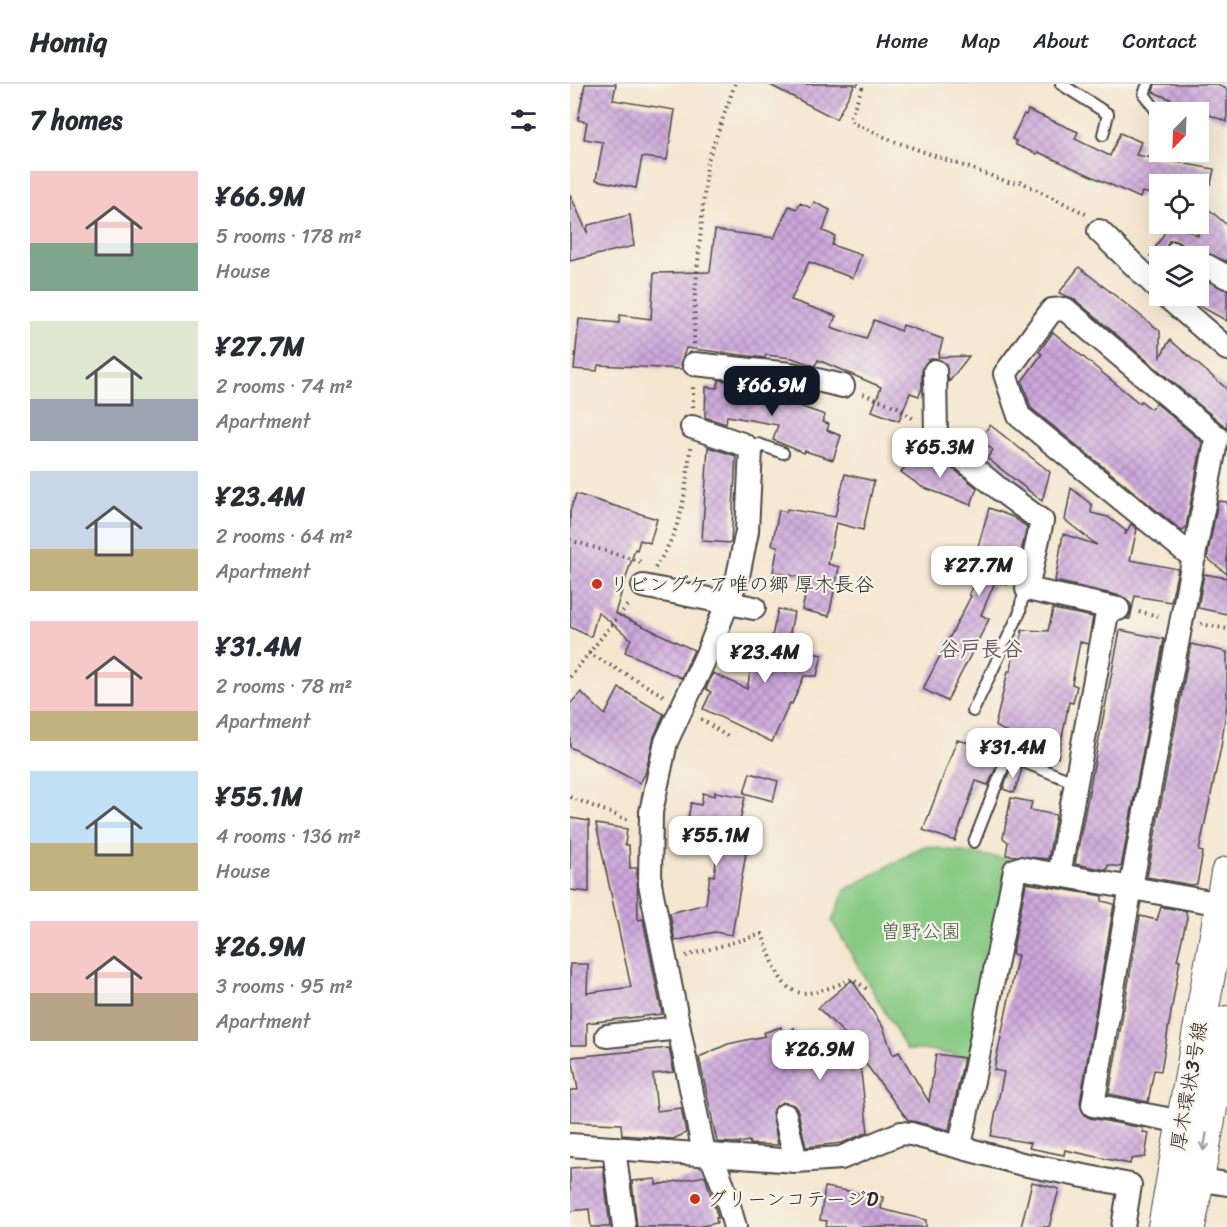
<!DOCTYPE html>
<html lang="en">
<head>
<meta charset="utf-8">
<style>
  :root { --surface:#fff; --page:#f7f7f7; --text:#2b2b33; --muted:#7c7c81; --line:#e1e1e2; --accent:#111827 }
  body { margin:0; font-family:Sriracha,"Klee One",sans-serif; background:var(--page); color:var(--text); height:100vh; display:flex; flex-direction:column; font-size:22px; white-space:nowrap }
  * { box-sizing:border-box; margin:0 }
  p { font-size:20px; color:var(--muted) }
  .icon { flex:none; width:33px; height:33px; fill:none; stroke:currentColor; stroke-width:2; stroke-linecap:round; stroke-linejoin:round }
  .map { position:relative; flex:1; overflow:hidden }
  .drawer { display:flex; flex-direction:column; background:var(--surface); width:570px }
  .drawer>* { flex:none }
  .needle { width:39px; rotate:203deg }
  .fabs { position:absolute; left:579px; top:18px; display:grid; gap:12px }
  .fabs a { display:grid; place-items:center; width:60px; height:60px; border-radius:0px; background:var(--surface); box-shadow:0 6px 24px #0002; font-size:30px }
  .price { position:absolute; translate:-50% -51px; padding:0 14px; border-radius:12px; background:#fff; color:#222; font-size:20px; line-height:39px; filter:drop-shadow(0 2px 3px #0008) }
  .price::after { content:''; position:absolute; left:50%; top:36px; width:18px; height:14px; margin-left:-9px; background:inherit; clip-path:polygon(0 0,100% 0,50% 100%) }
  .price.on { background:var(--accent); color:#fff }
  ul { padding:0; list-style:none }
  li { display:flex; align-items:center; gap:18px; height:150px; padding:0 30px }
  li span { display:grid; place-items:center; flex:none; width:168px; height:120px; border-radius:0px; color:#555 }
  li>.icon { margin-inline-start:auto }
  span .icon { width:72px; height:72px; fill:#fffc; stroke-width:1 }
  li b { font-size:26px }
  h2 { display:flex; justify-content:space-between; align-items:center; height:72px; padding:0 30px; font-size:26px }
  header { display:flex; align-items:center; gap:36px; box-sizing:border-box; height:84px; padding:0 30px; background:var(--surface); border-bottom:2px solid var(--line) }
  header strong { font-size:28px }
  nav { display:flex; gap:33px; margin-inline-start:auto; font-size:21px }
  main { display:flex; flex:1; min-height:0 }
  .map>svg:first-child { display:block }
  .park { fill:#87ca83; stroke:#597a57; stroke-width:1.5 }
  .building { fill:url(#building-cross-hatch) }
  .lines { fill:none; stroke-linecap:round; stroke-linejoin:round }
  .lane-casing { stroke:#494744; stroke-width:14 }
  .street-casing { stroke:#494744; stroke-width:26 }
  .secondary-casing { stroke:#494744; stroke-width:34 }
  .path { stroke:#494744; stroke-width:4; stroke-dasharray:1.5 4.5; stroke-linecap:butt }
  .lane { stroke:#fff; stroke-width:10 }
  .street { stroke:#fff; stroke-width:22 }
  .secondary { stroke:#fff; stroke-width:32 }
  .oneway { stroke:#a0a0a0 }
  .poi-dot { fill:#c8321e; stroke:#f7f3e8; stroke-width:2 }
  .labels { text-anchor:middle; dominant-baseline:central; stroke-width:4.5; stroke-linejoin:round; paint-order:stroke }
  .poi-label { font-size:20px; fill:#2b2b2b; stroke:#f7f3e8; text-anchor:start }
  .park-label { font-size:20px; fill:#475b45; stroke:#f7f3e8 }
  .street-label { font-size:20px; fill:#2b2b2b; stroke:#f7f3e8 }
  .neighbourhood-label { font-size:21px; font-weight:bold; fill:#645669; stroke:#f7f3e8 }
</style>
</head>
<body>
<header>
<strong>Homiq</strong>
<nav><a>Home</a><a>Map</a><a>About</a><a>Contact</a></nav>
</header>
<main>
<section class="drawer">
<h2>7 homes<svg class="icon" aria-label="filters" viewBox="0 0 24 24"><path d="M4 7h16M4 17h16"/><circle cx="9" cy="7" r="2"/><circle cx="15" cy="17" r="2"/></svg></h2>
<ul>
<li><span style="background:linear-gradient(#f6c9c9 60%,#7fa58c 0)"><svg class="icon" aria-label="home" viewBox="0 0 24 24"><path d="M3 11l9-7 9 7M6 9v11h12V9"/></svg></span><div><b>¥66.9M</b><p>5 rooms · 178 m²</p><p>House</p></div></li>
<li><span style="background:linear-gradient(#dfe7d0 65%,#9aa5b1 0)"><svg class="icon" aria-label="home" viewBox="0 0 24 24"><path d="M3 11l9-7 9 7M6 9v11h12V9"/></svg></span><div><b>¥27.7M</b><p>2 rooms · 74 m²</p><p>Apartment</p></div></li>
<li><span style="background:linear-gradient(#c9d6e8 65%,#c2b280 0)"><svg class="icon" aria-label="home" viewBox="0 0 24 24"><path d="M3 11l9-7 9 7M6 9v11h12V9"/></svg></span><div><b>¥23.4M</b><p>2 rooms · 64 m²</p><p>Apartment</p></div></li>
<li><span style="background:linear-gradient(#f6c9c9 75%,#c2b280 0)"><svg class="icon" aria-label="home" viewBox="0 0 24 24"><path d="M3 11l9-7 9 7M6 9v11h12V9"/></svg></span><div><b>¥31.4M</b><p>2 rooms · 78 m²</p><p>Apartment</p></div></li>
<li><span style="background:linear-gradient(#bfe0f5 60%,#c2b280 0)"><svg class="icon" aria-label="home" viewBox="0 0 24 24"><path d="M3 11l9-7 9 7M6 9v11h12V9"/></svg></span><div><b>¥55.1M</b><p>4 rooms · 136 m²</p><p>House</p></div></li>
<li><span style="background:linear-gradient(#f6c9c9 60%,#b9a48a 0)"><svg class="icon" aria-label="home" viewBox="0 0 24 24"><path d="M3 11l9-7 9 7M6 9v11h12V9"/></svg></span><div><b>¥26.9M</b><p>3 rooms · 95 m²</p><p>Apartment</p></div></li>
</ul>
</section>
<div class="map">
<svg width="657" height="1143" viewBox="0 0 657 1143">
  <defs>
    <pattern id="building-cross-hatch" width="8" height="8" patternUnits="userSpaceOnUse" patternTransform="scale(1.5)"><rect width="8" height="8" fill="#cda7dc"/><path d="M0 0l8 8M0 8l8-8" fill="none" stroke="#a788b3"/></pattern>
  </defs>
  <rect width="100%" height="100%" fill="#f7f3e8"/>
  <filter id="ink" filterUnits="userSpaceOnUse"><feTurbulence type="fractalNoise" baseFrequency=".0167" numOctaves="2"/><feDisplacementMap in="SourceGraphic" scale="12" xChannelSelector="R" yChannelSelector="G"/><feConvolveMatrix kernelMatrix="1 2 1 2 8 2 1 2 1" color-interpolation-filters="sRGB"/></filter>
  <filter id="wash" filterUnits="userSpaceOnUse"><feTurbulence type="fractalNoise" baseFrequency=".008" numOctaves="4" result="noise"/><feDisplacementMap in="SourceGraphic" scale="24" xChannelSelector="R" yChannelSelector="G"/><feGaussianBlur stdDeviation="1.35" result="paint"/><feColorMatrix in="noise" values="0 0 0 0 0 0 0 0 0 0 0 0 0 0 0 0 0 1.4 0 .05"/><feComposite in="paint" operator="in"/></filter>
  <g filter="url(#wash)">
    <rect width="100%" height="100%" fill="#f5e6cf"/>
    <path class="park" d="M354 762 438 775 400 974 360 966H337L262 837 275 806Z"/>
    <g id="blocks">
      <g class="building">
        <path d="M15 0H46L43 16 105 26 97 76 72 73 66 104 26 96 33 58 14 55 17 38 8 36Z"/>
        <path d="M198 0H285L266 35Z"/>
        <path d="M585 0H645L657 5V38L583 8Z"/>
        <path d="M458 26 508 48 505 55 540 72 550 49 571 58 566 71 644 85 641 100H590V112L572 108 570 114 468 68 467 70 446 61V57L442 55 454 30 456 31Z"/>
        <path d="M0 110 17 148 18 141 60 131 64 162 0 177Z"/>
        <path d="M628 116 657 141V178L637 169 627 172 624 166 603 156 599 157 596 164 605 172H580L600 140H606L628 152Z"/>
        <path d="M244 118 260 126 253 147 265 152 262 161 291 171 283 194 239 178 221 216 266 232 261 243 296 255 304 236 331 247 333 241 373 255 368 273 399 272 379 298 376 280 365 274 358 276 352 287V304L349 312 340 309 329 337 302 327 311 303 248 276 245 282 222 274 196 271 195 274 116 264 111 278 112 285 28 281 27 287 4 285 9 235 49 239 50 231 81 235 84 189 140 188 145 146 204 154 219 122 227 125 230 119 241 124Z"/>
        <path d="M509 183 590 247V273L600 256 657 305V344L504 215 489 209Z"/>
        <path d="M628 192 657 206V237L628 221 629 219 625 215 628 212Z"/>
        <path d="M483 248 569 319 571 317 581 325 586 319 632 358 616 443 612 447 461 324 452 297 472 270 469 268Z"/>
        <path d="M149 296 191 300 189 308 255 331 253 338 259 340 257 346 271 352 263 376 235 367 234 369 203 356 208 341 157 332 156 340 135 333 136 303 147 304Z"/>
        <path d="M420 341 480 388 472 417 417 374 423 366 410 355Z"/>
        <path d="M138 363 166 372 161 459 132 457Z"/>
        <path d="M347 368 360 377 385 386 407 404 401 421 352 403 331 388Z"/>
        <path d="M275 390 304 397 293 446 266 439 258 480 269 483 259 532 232 526 239 495 203 488 208 462 202 461 209 426 216 428 217 425 265 433Z"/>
        <path d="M501 404 522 421 521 429 538 433 556 447 555 451 561 440 567 445 560 476 608 485 601 518 565 512 560 535H557L561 528V520L551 512 485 497 493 450 527 461 495 436Z"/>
        <path d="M6 410 87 435 80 459 70 456 67 466 65 465 45 529 124 566 111 594 55 568 61 555 28 528 21 553 0 543V427Z"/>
        <path d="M648 417 657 418V490L637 474Z"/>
        <path d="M419 424 443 433 457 443 449 477 437 501 425 498 411 531 419 535 377 617 353 605 401 512 399 511 404 501 399 499 400 491Z"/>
        <path d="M634 490 657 494V530L628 524Z"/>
        <path d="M208 525 224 528 217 564 252 571 247 592H234L222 620 220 619 202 658 133 625 141 608 136 605 143 589 177 605 186 558 200 561Z"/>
        <path d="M483 525 523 533 518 560 510 558 502 600 507 602 503 619 499 618 488 674 425 642 438 587H441L444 564 450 565 452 546 478 547Z"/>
        <path d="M550 546 594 555 551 783 538 781 537 786 505 780Z"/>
        <path d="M621 560 657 568V620L651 663 629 767 633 768 627 800 622 801 577 793Z"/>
        <path d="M49 604 94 630 84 653 75 690 70 699 0 663V620L11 608 35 631Z"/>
        <path d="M387 656 434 667 418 701 406 697 385 757 353 746Z"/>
        <path d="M442 681 452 685 444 709 433 705Z"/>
        <path d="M180 689 208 697 203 717 174 709Z"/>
        <path d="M145 708 175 713 167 751 176 753 172 768 176 769 162 851 144 848 105 857 100 829 136 820 140 791 144 792 149 756 115 749 121 719 131 721 133 709 145 712Z"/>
        <path d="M441 714 462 718 460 726 486 731 478 775 436 771 438 758 433 754Z"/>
        <path d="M0 734 19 737V808L0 806Z"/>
        <path d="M26 740 57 745 55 761H59L60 784H67L68 836 73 835 92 930 17 939V961H0V880H18L17 909 61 903Z"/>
        <path d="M456 799 532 812V817L544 820 510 1019 514 1031 520 1034 573 1044V1048L579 1049 575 1073 561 1075 560 1080 495 1066 494 1071 459 1064 461 1059 421 1052 434 988 424 986 448 871 442 870Z"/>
        <path d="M591 823 616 827 617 834 607 876H610L591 987 584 986 578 1018 539 1010 570 832 587 836Z"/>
        <path d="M282 896 313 943 323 971 329 968 359 1018 366 970 394 974 379 1046 338 1036 289 971 298 1048 272 1059 236 1063 228 1027 224 1021 212 1018 202 1028 208 1061 180 1060 179 1057 168 1059 147 1058 129 973 158 960 195 952 193 949 211 943 214 954 224 944 232 971 278 953 248 924Z"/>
        <path d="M99 964 104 988 83 990 87 1027 111 1024 116 1049 103 1055 52 1051 51 1040 0 1038V1006H8L2 973Z"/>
        <path d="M33 1082 40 1143H21L19 1125 0 1127V1084Z"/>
        <path d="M135 1092 148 1134H146L147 1139 127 1143H67L62 1097 86 1095V1101Z"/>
        <path d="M462 1098 489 1105 479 1143H451Z"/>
        <path d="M255 1103 313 1113 311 1125 356 1136V1143H256L257 1137 250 1136Z"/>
      </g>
    </g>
  </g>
  <g filter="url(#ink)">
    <use href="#blocks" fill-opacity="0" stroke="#494744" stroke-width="1.5"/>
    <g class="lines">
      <defs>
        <g id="lane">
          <path d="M491 0 538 30 533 51"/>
          <path d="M578 0 574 10 588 29"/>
          <path d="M603 163 620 172"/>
          <path d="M179 363 188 360 213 369"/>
          <path d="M403 627 450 528 451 519 457 505"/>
          <path d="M404 758 437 674H444L506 699"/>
        </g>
        <g id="street">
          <path d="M529 147 590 206"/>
          <path d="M637 182 657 193"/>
          <path d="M596 212 657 265"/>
          <path d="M124 280 221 290 273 302"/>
          <path d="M365 287 366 353 434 409 472 437 457 505 548 525"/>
          <path d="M122 343 172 360 181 366 177 447 168 492 138 568 96 658 81 728 80 800 133 1064C150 1079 158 1121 165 1143"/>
          <path d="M73 502 184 524"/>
          <path d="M489 791 538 524"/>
          <path d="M37 952 109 944"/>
          <path d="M215 1031 226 1077"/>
          <path d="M613 1038 523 1021C560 797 604 576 647 353L495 225 482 226 435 290 449 332 624 474"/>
          <path d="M0 1061 226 1077 271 1074 331 1049 341 1050 452 1080 560 1101 553 1143"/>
          <path d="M390 1062 445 786 450 784 657 821"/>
          <path d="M44 1064 54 1143"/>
          <path d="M614 1093 657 1100"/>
        </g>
        <g id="secondary">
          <path d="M594 1143 657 789"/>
          <path d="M619 1143 657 938"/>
        </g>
      </defs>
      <use href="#lane" class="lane-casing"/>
      <use href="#street" class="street-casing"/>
      <use href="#secondary" class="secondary-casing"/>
      <g class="path">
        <path d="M287 0 292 4 280 34 283 39 326 58 439 98H451L516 130"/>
        <path d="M124 260 125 211 137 79 165 0"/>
        <path d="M293 310 327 323 345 336"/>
        <path d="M123 323V301"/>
        <path d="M0 456 71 478"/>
        <path d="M85 484C112 445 116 410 120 364"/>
        <path d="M569 528 591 532"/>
        <path d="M631 540 657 545"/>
        <path d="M19 569 94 612"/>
        <path d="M0 593 59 519"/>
        <path d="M131 635 158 653"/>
        <path d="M0 713 61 737"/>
        <path d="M101 753 113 758"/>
        <path d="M116 872 192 850C214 909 217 923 282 895L297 905"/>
      </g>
      <use href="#lane" class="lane"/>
      <use href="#street" class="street"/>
      <use href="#secondary" class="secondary"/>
    </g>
    <defs><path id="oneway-shaft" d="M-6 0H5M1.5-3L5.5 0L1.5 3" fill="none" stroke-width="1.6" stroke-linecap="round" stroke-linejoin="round" transform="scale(1.5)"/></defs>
    <use class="oneway" href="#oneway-shaft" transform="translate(635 1058) rotate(100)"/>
  </g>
  <g class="poi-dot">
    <circle cx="27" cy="500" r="6"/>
    <circle cx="125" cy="1115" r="6"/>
  </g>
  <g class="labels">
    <g class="poi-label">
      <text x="39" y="500">リビングケア唯の郷 厚木長谷</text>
      <text x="137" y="1115">グリーンコテージD</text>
    </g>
    <g class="park-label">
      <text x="351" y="847">曽野公園</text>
    </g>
    <g class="street-label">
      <text transform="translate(619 1002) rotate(-80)">厚木環状3号線</text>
    </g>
    <g class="neighbourhood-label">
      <text x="411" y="565">谷戸長谷</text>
    </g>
  </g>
</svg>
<div class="fabs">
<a><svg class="needle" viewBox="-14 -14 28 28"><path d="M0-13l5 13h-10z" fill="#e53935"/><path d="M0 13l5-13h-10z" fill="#7c7c81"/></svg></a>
<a><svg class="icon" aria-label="locate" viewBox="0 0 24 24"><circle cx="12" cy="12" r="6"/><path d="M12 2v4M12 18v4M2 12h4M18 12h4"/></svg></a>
<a><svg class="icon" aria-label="layers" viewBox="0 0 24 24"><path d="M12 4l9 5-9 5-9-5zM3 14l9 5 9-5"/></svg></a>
</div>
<b class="price on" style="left:202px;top:333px">¥66.9M</b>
<b class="price" style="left:370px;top:395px">¥65.3M</b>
<b class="price" style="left:409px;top:513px">¥27.7M</b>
<b class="price" style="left:195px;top:600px">¥23.4M</b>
<b class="price" style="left:443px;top:695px">¥31.4M</b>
<b class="price" style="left:146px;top:783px">¥55.1M</b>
<b class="price" style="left:250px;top:997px">¥26.9M</b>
</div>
</main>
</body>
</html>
